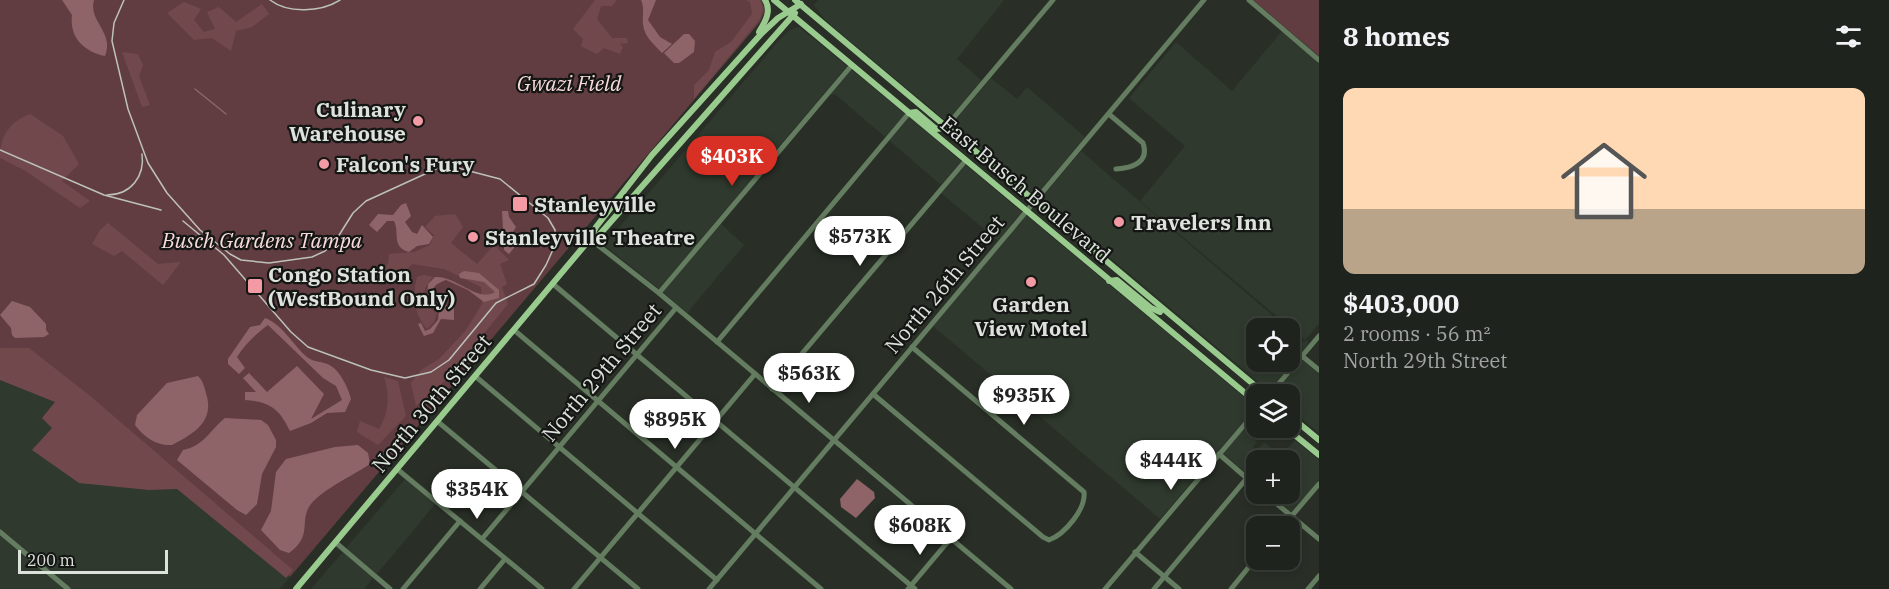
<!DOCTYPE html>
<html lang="en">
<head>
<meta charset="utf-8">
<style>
  :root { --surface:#1f231d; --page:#272b26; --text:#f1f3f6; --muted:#a1a4a4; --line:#3c403b; --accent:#d93025 }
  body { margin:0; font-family:"IBM Plex Serif",serif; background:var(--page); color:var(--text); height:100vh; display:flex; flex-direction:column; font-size:22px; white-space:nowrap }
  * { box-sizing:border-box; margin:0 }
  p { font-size:20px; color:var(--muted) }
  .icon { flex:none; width:33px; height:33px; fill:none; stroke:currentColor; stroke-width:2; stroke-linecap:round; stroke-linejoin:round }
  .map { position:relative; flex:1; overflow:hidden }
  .side { display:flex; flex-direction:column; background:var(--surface); width:570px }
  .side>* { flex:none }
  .buttons { position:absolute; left:1246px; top:318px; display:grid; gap:12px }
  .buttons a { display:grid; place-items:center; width:54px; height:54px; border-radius:12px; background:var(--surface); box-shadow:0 3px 9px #0003,0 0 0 2px var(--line); font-size:30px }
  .scale { position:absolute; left:18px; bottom:15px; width:150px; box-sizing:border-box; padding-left:6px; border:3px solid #dee2dd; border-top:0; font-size:16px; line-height:21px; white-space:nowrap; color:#dee2dd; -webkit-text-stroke:4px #131613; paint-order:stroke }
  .price { position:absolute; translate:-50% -51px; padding:0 14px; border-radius:21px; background:#fff; color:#222; font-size:20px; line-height:39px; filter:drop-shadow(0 2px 3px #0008) }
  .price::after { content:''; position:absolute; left:50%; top:36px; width:18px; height:14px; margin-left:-9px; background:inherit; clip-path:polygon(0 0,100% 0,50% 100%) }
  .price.on { background:var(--accent); color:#fff }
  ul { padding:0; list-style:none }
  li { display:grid; align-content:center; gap:12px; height:318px; padding:0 24px }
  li+li { border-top:2px solid var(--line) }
  li span { display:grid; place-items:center; height:186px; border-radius:12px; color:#555 }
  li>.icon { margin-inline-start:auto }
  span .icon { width:108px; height:108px; fill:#fffc; stroke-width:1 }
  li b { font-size:26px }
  h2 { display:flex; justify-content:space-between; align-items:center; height:72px; padding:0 24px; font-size:26px }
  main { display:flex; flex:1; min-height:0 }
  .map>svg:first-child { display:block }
  .built { fill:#2f392d }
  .green { fill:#613d41 }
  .forest { fill:#71494d }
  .water { fill:#8e6468 }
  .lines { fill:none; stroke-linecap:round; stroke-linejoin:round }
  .stream { stroke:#8e6468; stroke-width:1.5 }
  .minor { stroke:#647c5f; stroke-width:5 }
  .major { stroke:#9acb8e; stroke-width:6 }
  .rail { stroke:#bcc1bb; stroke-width:1.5 }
  .poi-dot { fill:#f49aa4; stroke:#131613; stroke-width:2 }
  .labels { text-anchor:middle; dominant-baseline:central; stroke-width:4.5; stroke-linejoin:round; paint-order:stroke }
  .park-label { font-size:21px; font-style:italic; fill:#fadbdd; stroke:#131613 }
  .poi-label { font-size:21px; font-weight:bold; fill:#dee2dd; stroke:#131613; text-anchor:start }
  .street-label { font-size:21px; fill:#dee2dd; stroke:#131613 }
</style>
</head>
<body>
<main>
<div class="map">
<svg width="1319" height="589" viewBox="0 0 1319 589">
  <rect width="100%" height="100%" fill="#292f27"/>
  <g class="built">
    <path d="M818 0H1004L957 59 982 81 947 122 825 20 814 5Z"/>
    <path d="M799 27 847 66 659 289 604 245 781 38 790 30Z"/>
    <path d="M1282 31 1319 63V324L1305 340 1140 201 1185 146 1129 98 1176 42 1232 91Z"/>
    <path d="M851 69 905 114 885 137 835 94 828 95Z"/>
    <path d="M991 78 1017 99 1027 87 1085 137 1036 196 951 125Z"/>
    <path d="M909 117 961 161 941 185 889 140Z"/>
    <path d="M1081 151 1287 328H1257V362H1290V331L1303 342 1308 340V345L1269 391 1040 199Z"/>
    <path d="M965 164 1022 212 998 241 941 193Z"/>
    <path d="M1026 215 1256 407 1160 519 933 326Z"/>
    <path d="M720 223 744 245 687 313 663 292Z"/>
    <path d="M0 358 136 447 290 577 280 589H0Z"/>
    <path d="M1302 360 1319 374V433L1290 409V394H1273Z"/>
    <path d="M1243 430 1257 442 1253 447 1257 450 1264 442 1281 455 1295 440 1319 460V480L1291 512 1269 494H1290V460H1257V483L1223 453Z"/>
    <path d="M405 479 435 504 377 574 346 548Z"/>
    <path d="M343 552 373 578 364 589H311Z"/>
  </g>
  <g class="green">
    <path d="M0 0H762L765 11 760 22 290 577 136 447 0 358Z"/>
    <path d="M1253 0H1319V56Z"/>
  </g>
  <g class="forest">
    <path d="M595 0H617L612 6H601L597 19 612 38H627L628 43 620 44 623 47 620 54 604 48 597 54 581 46 583 39 573 29Z"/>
    <path d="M746 0H760L763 9 760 19 694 99V85L709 70 715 52 731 42 752 14 750 2Z"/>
    <path d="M184 2 201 9 194 20 204 32 215 29 207 12 219 7 236 22 262 4 269 14 252 27 236 31 231 51 212 38 194 40 167 13Z"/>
    <path d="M122 52 138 54 143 65 139 76 150 105 142 107Z"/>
    <path d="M30 114 63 136 79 164 62 181 90 201 80 208 24 170 0 158C0 135 10 122 30 114Z"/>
    <path d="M455 214 463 227 451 243 477 264 494 245 509 260 500 264 507 284 502 287 508 304 447 379 416 406 411 383 421 370 439 359 466 330 482 304 481 287 444 269 412 264 400 278 386 282 381 271 388 264 389 254 414 252 430 245 434 235 425 227 435 216Z"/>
    <path d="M108 223 158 264 181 262 163 285 122 251 114 256 92 244 100 230Z"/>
    <path d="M424 275 433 277C420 291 421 304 437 313L434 322 427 329C414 314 412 296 417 277Z"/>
    <path d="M29 348 89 395 293 570 286 578 177 489 149 490 79 483 32 450 52 428 42 418 55 402 0 380V348Z"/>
    <path d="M384 377 398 381 406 416 378 445 357 432 360 421 379 429C389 413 390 394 384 377Z"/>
  </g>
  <g class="water">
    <path d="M62 0H94C88 21 115 33 105 56 85 52 69 38 72 15Z"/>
    <path d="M641 0H656L648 20 660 37 672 44 662 53C654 44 644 37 643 24 642 15 645 9 641 0Z"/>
    <path d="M684 34H689L695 41 694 52 679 63H674L664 53Z"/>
    <path d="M406 203 411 216 405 222 412 232 417 234 422 225 433 237 429 244 417 246 409 252C391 247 400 233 394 221H387L377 232 369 225 378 214 393 215 401 205Z"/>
    <path d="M502 211H508L509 217 516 227 513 232 521 239 509 254 504 250V241L497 235 503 228Z"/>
    <path d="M464 271 479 273 499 290V298L484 302 468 290 446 280C435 284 432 287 431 299L440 305H454V320L441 319 433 333 424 336 418 324 421 323 425 331 430 329 438 320 439 311 431 307 427 301 428 284 435 277C455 275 478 303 495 292L484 282 460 278 459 274Z"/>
    <path d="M12 301 30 307 46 324V330L49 334 44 337 15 338 12 335 11 328 0 315Z"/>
    <path d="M265 318C282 324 293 345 307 357 315 364 325 359 336 370 343 378 348 388 351 399L345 412 327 413 311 423 290 431C279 409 271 402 245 400V392H256L243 378 249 373 267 392 297 366 324 394 311 419 342 400 336 386 323 378 268 325C257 333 244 345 237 357L245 368 239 374 228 364V359L250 327 260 325Z"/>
    <path d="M198 376C203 381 204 386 206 393 215 421 195 433 172 445 156 446 144 437 135 425L137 415 167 383Z"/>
    <path d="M225 418 261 420 268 425 276 440V447L262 474 257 504 246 515 237 510 177 460 183 450C204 446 210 430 225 418Z"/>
    <path d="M358 445 368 453 370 464C354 475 323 489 311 504 298 521 314 535 289 553L280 550 261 530 271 511 276 472 286 459 335 447Z"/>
    <path d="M857 479 874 492 875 498 856 518 841 507 840 499Z"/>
  </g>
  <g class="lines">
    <path class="stream" d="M195 89 226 114"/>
    <g class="minor">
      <path d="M1249 0 1319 60"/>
      <path d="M1110 115 1143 143C1150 163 1131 168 1116 169"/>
      <path d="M945 128 1053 0"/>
      <path d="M590 239 659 293 1011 589"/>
      <path d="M553 284 915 589"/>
      <path d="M659 293 852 65"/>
      <path d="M514 330 821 589"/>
      <path d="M717 342 909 113"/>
      <path d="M1302 356 1319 370"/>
      <path d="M475 376 717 580"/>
      <path d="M772 389 966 160"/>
      <path d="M873 394 1043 537 1049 540C1065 534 1086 509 1084 492L912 347"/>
      <path d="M1270 394 1319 336"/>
      <path d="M437 421 638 589"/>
      <path d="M1219 454 1257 487"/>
      <path d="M397 469 542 589"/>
      <path d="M1265 494 1319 539"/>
      <path d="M1283 526 1319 484"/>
      <path d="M0 532 68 589"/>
      <path d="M482 539 676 308"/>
      <path d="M335 542 390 589"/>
      <path d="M1135 552 1179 589"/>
      <path d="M403 589 460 521"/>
      <path d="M480 589 505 559"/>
      <path d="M574 589 755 374"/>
      <path d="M709 589 1204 0"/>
      <path d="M908 589 951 538"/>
      <path d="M1105 589 1257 410"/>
      <path d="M1154 589 1247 478"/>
      <path d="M1231 589 1257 557"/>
      <path d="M1308 589 1319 576"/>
    </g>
    <g class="major">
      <path d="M774 0 1257 403"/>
      <path d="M795 0 1265 394"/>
      <path d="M759 32C765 22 772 11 765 0"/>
      <path d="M909 113 916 112 936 129 945 128"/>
      <path d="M591 239 600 234 795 13"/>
      <path d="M1109 281 1117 280 1151 308 1160 312"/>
      <path d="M1290 416 1319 440"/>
      <path d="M1286 428 1319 455"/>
      <path d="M296 589 590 239 596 227 652 155 762 33 778 18 801 4"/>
    </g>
    <g class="rail">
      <path d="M124 0 114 23 112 41 128 109 148 163 167 193 200 230 230 254 241 260 269 263 312 257 325 251 336 240 353 213 366 201 438 168 454 167 500 179 548 218 555 230 556 243 546 265 534 284 496 303 449 360 431 372 405 378 371 370 308 347 291 332 224 255 183 221"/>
      <path d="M270 0C288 14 321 12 340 0"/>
      <path d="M0 150 104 195 161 210"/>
      <path d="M107 195C131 195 145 176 142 154"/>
    </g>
  </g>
  <g class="poi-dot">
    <circle cx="418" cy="121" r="6"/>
    <circle cx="324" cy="164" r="6"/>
    <rect x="512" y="196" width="16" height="16" rx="3"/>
    <circle cx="1119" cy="222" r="6"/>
    <circle cx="473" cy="237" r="6"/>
    <circle cx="1031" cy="282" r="6"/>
    <rect x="247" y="278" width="16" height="16" rx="3"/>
  </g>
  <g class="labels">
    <g class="park-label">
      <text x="569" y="83">Gwazi Field</text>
      <text x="262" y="240">Busch Gardens Tampa</text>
    </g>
    <g class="poi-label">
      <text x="406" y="109" text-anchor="end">Culinary<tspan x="406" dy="24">Warehouse</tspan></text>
      <text x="336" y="164">Falcon's Fury</text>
      <text x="534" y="204">Stanleyville</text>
      <text x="1131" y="222">Travelers Inn</text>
      <text x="485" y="237">Stanleyville Theatre</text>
      <text x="268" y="274">Congo Station<tspan x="268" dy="24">(WestBound Only)</tspan></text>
      <text x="1031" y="304" text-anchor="middle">Garden<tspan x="1031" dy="24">View Motel</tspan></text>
    </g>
    <g class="street-label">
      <text transform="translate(1026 189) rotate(40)">East Busch Boulevard</text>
      <text transform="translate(944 284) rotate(-50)">North 26th Street</text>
      <text transform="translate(601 372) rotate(-50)">North 29th Street</text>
      <text transform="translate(431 403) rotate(-50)">North 30th Street</text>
    </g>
  </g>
</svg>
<div class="buttons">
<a><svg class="icon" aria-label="locate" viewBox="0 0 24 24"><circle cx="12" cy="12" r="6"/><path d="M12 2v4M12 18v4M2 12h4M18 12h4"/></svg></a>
<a><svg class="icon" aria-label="layers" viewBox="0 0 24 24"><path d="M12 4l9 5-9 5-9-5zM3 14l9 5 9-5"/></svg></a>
<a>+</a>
<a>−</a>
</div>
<div class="scale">200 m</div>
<b class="price on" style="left:732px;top:187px">$403K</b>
<b class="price" style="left:860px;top:267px">$573K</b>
<b class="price" style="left:809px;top:404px">$563K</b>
<b class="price" style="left:1024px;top:426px">$935K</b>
<b class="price" style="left:675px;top:450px">$895K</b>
<b class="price" style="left:1171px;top:491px">$444K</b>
<b class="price" style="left:477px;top:520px">$354K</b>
<b class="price" style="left:920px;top:556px">$608K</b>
</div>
<section class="side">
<h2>8 homes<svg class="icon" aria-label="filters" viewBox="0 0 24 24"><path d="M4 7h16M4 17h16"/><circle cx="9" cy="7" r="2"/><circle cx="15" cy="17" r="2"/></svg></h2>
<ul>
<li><span style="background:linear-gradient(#ffd9b3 65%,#b9a48a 0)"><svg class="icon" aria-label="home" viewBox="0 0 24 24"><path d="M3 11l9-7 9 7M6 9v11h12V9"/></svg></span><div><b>$403,000</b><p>2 rooms · 56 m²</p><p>North 29th Street</p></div></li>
</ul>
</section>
</main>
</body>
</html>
